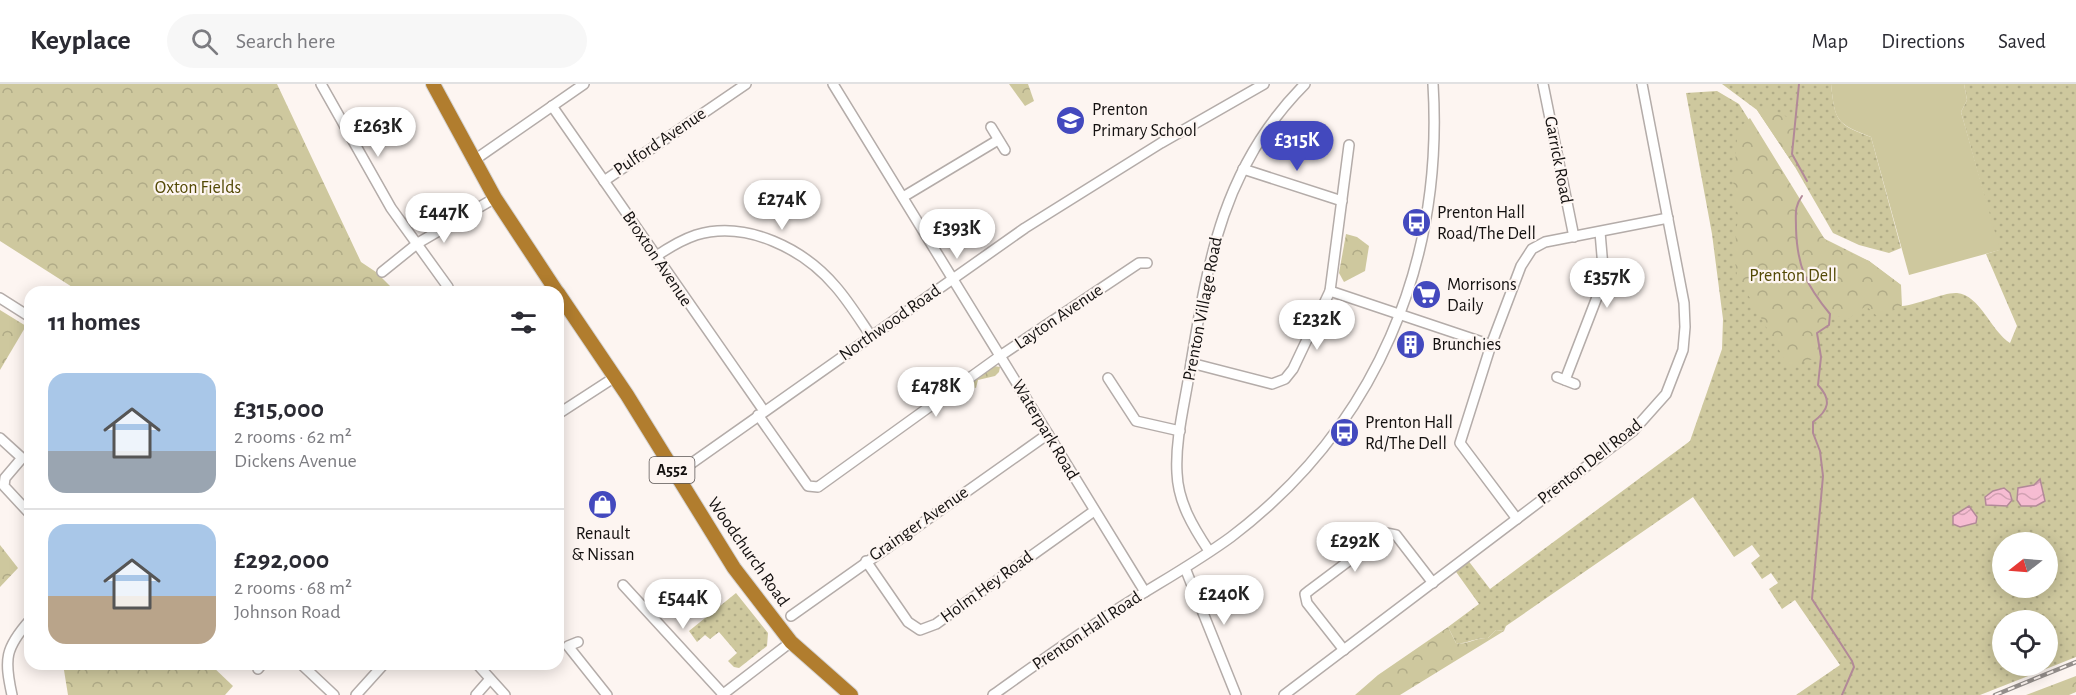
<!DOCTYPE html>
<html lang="en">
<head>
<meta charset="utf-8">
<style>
  :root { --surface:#fff; --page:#f7f7f7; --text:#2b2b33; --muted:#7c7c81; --line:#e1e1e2; --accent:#4349be }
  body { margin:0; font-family:"Alegreya Sans",sans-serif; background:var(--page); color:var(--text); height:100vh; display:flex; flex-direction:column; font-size:22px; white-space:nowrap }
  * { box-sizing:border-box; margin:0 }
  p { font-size:20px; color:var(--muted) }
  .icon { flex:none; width:33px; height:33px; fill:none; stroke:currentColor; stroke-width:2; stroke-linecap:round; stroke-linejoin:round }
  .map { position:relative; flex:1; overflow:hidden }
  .sheet { position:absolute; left:24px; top:202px; width:540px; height:384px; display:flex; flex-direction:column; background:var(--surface); border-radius:18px; box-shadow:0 3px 15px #0003 }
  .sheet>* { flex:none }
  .needle { width:39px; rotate:253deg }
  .fabs { position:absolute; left:1992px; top:448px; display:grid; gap:12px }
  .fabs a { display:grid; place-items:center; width:66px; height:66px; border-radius:50%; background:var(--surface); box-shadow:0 3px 15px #0003; font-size:30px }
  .price { position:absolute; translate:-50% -51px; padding:0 14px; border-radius:21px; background:#fff; color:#222; font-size:20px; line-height:39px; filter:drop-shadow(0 2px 3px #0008) }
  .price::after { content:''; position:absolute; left:50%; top:36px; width:18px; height:14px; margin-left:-9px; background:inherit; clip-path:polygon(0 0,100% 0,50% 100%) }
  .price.active { background:var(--accent); color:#fff }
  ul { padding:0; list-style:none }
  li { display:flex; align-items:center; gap:18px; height:150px; padding:0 24px }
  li+li { border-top:2px solid var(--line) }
  li span { display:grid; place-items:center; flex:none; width:168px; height:120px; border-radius:18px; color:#555 }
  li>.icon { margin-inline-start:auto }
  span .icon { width:72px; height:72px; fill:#fffc; stroke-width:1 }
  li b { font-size:26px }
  h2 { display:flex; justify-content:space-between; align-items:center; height:72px; padding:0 24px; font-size:26px }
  header { display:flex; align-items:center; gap:36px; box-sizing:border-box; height:84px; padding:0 30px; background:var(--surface); border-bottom:2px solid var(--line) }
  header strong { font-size:28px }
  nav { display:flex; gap:33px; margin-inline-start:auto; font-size:21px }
  .search { width:420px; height:54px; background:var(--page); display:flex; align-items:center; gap:15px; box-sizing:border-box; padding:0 21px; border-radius:33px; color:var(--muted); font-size:22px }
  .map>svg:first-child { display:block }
  .grass { fill:url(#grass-dots); fill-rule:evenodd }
  .forest { fill:url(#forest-crowns) }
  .pitch { fill:#cec89e }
  .water { fill:url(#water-waves); stroke:#b28998; stroke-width:1.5 }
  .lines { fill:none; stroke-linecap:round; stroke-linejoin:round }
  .stream { stroke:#b28998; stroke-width:2 }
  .minor-casing { stroke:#b4aca9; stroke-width:12 }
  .highway-casing { stroke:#d5d4d4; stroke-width:16 }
  .minor { stroke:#fff; stroke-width:9 }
  .highway { stroke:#b17d2e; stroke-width:14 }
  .rail-casing { stroke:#948e8b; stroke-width:4.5 }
  .rail { stroke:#fdf5f1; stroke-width:2; stroke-dasharray:7; stroke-linecap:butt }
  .labels { text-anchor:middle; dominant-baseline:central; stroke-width:4.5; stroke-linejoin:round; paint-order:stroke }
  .shield { fill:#fdf5f1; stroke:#5a5554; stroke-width:1.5 }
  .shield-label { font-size:16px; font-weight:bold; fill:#141110 }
  .poi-label { font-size:18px; fill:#141110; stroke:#fdf5f1; text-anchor:start }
  .street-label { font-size:18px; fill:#141110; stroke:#fdf5f1 }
  .park-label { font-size:18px; fill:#534905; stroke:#fdf5f1 }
</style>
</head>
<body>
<header>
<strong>Keyplace</strong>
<div class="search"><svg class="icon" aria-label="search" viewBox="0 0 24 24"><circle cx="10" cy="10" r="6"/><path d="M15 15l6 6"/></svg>Search here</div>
<nav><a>Map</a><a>Directions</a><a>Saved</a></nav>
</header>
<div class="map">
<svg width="2076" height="611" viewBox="0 0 2076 611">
  <defs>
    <pattern id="grass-dots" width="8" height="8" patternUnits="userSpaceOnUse" patternTransform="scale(1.5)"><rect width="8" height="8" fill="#cec89e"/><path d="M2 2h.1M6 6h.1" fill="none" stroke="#b0ab87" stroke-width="1.8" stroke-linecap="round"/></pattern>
    <pattern id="forest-crowns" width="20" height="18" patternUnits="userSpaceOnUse" patternTransform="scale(1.5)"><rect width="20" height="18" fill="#cec89e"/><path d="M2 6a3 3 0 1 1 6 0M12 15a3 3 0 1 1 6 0" fill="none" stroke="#b0ab87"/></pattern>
    <pattern id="water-waves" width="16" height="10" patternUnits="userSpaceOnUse" patternTransform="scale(1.5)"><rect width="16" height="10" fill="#f6bcd2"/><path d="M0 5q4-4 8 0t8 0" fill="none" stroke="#d2a1b3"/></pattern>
  </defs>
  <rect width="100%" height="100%" fill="#fdf5f1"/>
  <g class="grass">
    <path d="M1722 0H1831C1835 37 1836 40 1871 53L1901 164 1889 169 1859 161 1833 149 1795 83 1757 26Z"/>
    <path d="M1964 0H2076V573L1980 611H1796L1840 581 1795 516 1782 525 1769 505 1778 499 1771 489 1762 495 1751 479 1760 472 1752 461 1734 473 1693 413 1506 542 1504 547 1496 546 1488 554C1476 553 1468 560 1456 559L1448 543 1479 520 1454 485 1467 475 1490 505 1690 357 1722 265 1723 235 1712 150 1686 9 1717 7 1739 20 1823 154 1869 177 1901 201 1902 222C1917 221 1944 208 1957 209 1980 211 1991 247 2010 259L2017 242 1986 170 1999 166 1961 28 1967 16ZM2002 459H2048V504H2002ZM2002 537H2048V582H2002Z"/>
    <path d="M736 509 768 549 767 562 739 584 734 583 728 577 737 569 719 548 710 555 705 551 697 558 689 547Z"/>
  </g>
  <g class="forest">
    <path d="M0 0H277L361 178 376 188 396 208H80L0 157Z"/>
    <path d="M1009 0H1028L1034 17 1025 22Z"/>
    <path d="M1769 24 1795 37 1791 63 1795 83 1757 26Z"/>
    <path d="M1750 34 1824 154 1833 163 1869 177 1901 201V222L1877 232 1866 222 1848 235 1830 230 1817 249 1821 273 1788 282 1737 191 1734 171 1738 133 1733 105 1737 55 1741 42Z"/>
    <path d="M1346 150 1357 153 1369 162 1365 187 1344 198 1339 189Z"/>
    <path d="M0 226 26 242 0 286Z"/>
    <path d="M982 280 1000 283 999 288 995 292 978 296 976 304 967 301Z"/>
    <path d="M0 461 18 484 0 503Z"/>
    <path d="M1448 543 1456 559C1468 561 1476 553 1488 554L1496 546 1504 547 1400 611H1355L1378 591Z"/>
    <path d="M63 580 211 581 233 602 225 611H68Z"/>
    <path d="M2076 592V608L2069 611H2026Z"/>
  </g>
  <path class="pitch" d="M1831 0H1964L1967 16 1961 28 2000 166 1909 191 1871 53C1836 39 1835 38 1831 0Z"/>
  <g class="water">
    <path d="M2040 395 2045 417 2036 422H2021L2017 416 2018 404 2034 401Z"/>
    <path d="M2004 404 2010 409 2012 416 2007 422 1986 421 1985 413 1993 407Z"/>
    <path d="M1969 422 1977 433 1976 439 1960 443 1953 440V432Z"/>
  </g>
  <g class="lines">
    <g class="stream">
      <path d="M1799 0 1792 70 1807 97"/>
      <path d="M1802 112C1794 123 1796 130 1796 144 1797 182 1806 201 1830 230L1829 241 1817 249 1821 273 1818 301C1832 316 1829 326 1813 338V349L1820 367 1823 392 1812 515 1852 577 1854 583 1842 611"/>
    </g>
    <defs>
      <g id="minor">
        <path d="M321 0 391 124 448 203"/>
        <path d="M833 0 1145 508"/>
        <path d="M1543 0 1574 153"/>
        <path d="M552 22 764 327"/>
        <path d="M991 43 1005 66"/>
        <path d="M473 77 584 0"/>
        <path d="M1243 85 1342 117"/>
        <path d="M604 97 746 0"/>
        <path d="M903 113 998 56"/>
        <path d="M655 173C668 164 681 156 696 151 747 136 804 165 836 203 849 218 860 236 871 252"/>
        <path d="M382 188 418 159 495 114"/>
        <path d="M1330 207 1491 261"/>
        <path d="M0 214 30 233"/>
        <path d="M1191 279 1272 300 1285 295 1293 285 1330 207 1349 61"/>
        <path d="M1557 293 1575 300"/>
        <path d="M1108 294 1136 337 1180 347"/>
        <path d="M1565 296 1604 195 1600 148"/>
        <path d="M558 330 615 293"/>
        <path d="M758 331 808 402 818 403 1000 272 1139 179H1147"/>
        <path d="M0 354 22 374 5 394 4 402 30 430"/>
        <path d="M675 391 1025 144 1161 59 1264 0"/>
        <path d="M1517 435 1460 359 1491 261 1521 182 1532 165 1545 158 1668 134"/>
        <path d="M1209 467C1193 443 1178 418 1177 389 1175 355 1185 319 1190 285 1208 176 1223 82 1305 0"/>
        <path d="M866 477 908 538 920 546 936 540 1094 427"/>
        <path d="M1185 484 1236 611"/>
        <path d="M623 501 723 610"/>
        <path d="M791 532 1048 350"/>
        <path d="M578 558 568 562 607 611"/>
        <path d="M1344 566 1307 519 1305 510 1310 506 1386 449 1396 451 1433 499"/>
        <path d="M301 580 334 611"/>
        <path d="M477 580 505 611"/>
        <path d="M258 585 262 580"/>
        <path d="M12 611C4 575 5 564 30 536"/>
        <path d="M356 611 384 580"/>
        <path d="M476 611 490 595"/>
        <path d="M722 611 791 558"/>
        <path d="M993 611C1028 586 1064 560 1101 536 1144 507 1190 483 1231 453 1376 343 1444 179 1433 0"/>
        <path d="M1284 611 1633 347 1666 310 1683 266 1685 243 1684 219 1642 0"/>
      </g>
      <g id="highway">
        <path d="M433 0 495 114 557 208"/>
        <path d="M558 209 627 311 734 484 791 558 851 611"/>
      </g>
    </defs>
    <use href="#minor" class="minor-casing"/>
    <use href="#highway" class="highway-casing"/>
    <use href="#minor" class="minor"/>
    <use href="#highway" class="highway"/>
    <defs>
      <path id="rail" d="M1995 611 2076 578"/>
    </defs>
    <use href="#rail" class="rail-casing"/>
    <use href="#rail" class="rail"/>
  </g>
  <defs>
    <symbol id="school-disc" viewBox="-11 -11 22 22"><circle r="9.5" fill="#4349be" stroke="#fdf5f1"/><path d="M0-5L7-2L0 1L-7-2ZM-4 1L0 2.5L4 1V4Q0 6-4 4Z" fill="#fff"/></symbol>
    <symbol id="bus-disc" viewBox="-11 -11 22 22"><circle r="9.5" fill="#4349be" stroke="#fdf5f1"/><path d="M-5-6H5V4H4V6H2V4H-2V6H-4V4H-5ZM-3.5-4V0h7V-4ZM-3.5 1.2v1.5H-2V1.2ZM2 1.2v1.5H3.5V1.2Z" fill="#fff"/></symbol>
    <symbol id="supermarket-disc" viewBox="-11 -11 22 22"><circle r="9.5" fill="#4349be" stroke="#fdf5f1"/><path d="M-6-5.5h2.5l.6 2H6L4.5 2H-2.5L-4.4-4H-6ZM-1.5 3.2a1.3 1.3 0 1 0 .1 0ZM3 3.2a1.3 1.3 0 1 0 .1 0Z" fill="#fff"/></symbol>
    <symbol id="building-disc" viewBox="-11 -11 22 22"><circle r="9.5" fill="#4349be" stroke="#fdf5f1"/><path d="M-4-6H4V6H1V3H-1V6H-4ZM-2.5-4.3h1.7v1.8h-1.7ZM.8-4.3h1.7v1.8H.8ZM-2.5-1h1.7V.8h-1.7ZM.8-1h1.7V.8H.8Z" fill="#fff"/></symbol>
    <symbol id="shop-disc" viewBox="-11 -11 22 22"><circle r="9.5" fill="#4349be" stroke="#fdf5f1"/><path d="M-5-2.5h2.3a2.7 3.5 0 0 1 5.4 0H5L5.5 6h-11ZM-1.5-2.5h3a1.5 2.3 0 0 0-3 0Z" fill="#fff"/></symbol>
  </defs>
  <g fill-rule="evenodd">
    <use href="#school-disc" x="1054" y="20" width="33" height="33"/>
    <use href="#bus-disc" x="1400" y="122" width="33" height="33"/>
    <use href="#supermarket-disc" x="1410" y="194" width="33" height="33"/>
    <use href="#building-disc" x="1394" y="244" width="33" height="33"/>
    <use href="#bus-disc" x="1328" y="332" width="33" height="33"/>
    <use href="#shop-disc" x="586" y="404" width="33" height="33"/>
  </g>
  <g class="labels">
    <rect class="shield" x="649.5" y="373" width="45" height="26" rx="4.5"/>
    <g class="shield-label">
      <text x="672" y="386">A552</text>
    </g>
    <g class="poi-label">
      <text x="1092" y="26">Prenton<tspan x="1092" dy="21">Primary School</tspan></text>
      <text x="1437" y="129">Prenton Hall<tspan x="1437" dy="21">Road/The Dell</tspan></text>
      <text x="1447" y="201">Morrisons<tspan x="1447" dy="21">Daily</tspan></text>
      <text x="1432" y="261">Brunchies</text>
      <text x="1365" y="339">Prenton Hall<tspan x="1365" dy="21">Rd/The Dell</tspan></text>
      <text x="603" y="450" text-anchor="middle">Renault<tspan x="603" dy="21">&amp; Nissan</tspan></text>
    </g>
    <g class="street-label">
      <text transform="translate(660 58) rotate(-34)">Pulford Avenue</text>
      <text transform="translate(1558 76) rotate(79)">Garrick Road</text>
      <text transform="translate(657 175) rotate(56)">Broxton Avenue</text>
      <text transform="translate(1203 225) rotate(-79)">Prenton Village Road</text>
      <text transform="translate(1059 233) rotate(-34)">Layton Avenue</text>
      <text transform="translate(890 239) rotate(-35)">Northwood Road</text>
      <text transform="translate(1045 346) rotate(59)">Waterpark Road</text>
      <text transform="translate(1590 378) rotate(-38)">Prenton Dell Road</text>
      <text transform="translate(919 440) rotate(-35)">Grainger Avenue</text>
      <text transform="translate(748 468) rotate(55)">Woodchurch Road</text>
      <text transform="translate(987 503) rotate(-36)">Holm Hey Road</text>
      <text transform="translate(1087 547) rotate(-34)">Prenton Hall Road</text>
    </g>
    <g class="park-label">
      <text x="198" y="104">Oxton Fields</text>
      <text x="1793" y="192">Prenton Dell</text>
    </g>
  </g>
</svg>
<div class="fabs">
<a><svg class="needle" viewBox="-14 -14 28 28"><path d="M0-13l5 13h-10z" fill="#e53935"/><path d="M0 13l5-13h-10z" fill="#7c7c81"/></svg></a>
<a><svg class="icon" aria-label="locate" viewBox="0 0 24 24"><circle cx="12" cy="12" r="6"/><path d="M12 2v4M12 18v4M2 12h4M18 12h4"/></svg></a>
</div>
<b class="price" style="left:378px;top:74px">£263K</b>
<b class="price active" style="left:1297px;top:88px">£315K</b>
<b class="price" style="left:782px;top:147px">£274K</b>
<b class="price" style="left:444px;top:160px">£447K</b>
<b class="price" style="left:957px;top:176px">£393K</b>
<b class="price" style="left:1607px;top:225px">£357K</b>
<b class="price" style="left:1317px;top:267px">£232K</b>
<b class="price" style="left:936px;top:334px">£478K</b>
<b class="price" style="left:1355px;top:489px">£292K</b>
<b class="price" style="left:1224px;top:542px">£240K</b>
<b class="price" style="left:683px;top:546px">£544K</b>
<section class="sheet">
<h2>11 homes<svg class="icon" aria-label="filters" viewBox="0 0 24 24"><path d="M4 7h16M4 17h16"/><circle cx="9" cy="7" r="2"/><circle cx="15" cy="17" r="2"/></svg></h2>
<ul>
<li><span style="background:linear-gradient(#a9c7e8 65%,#9aa5b1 0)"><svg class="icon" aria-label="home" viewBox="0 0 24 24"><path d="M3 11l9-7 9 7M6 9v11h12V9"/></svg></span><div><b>£315,000</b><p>2 rooms · 62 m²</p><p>Dickens Avenue</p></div></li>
<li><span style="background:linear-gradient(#a9c7e8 60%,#b9a48a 0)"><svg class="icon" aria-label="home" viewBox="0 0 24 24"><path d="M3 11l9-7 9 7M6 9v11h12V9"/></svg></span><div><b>£292,000</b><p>2 rooms · 68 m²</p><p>Johnson Road</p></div></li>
</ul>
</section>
</div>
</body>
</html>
